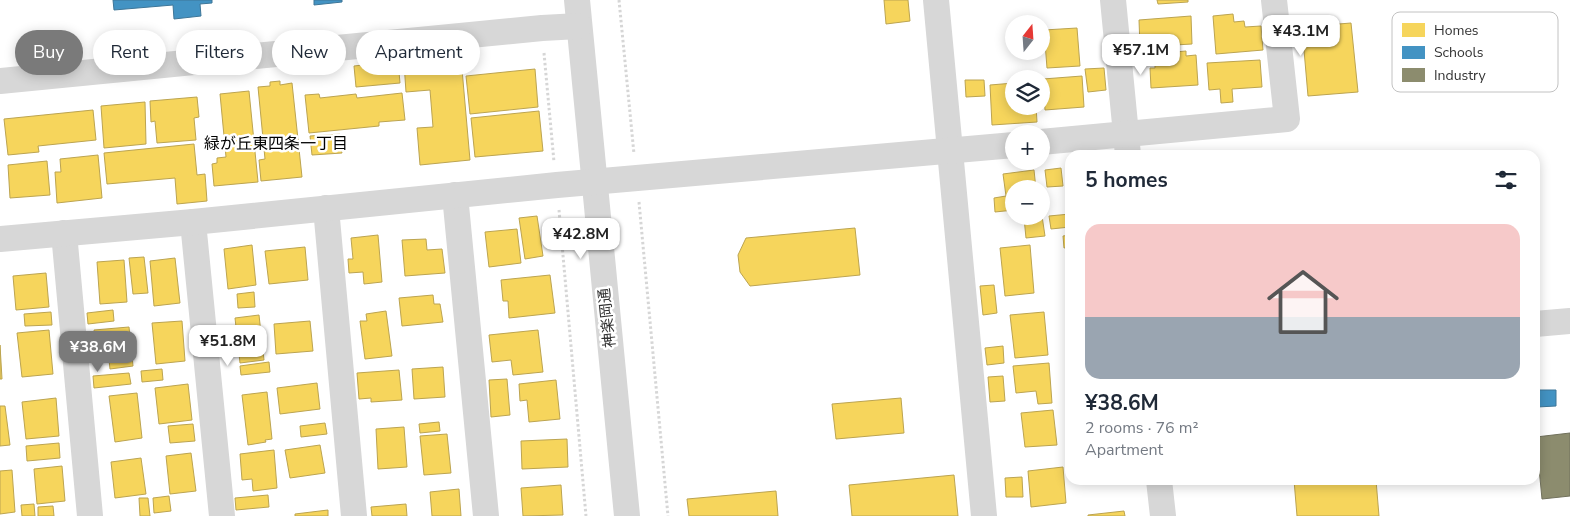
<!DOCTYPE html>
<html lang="en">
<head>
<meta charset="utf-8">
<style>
  :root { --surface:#fff; --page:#f2f2f3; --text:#1f2937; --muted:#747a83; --accent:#7a7a7a }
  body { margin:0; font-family:"Nunito Sans","Noto Sans JP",sans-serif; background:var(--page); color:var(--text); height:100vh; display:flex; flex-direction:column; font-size:19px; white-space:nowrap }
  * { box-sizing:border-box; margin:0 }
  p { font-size:16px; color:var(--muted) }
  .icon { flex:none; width:28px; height:28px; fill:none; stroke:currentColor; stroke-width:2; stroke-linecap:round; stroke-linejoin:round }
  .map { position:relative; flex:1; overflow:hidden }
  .details { position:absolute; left:1065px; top:150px; width:475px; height:335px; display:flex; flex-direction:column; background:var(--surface); border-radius:15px; box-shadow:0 2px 12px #0003 }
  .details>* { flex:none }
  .hud { position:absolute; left:15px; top:30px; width:475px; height:45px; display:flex; gap:10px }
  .needle { width:32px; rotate:17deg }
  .tools { position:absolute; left:1005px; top:15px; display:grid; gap:10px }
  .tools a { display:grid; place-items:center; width:45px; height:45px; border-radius:50%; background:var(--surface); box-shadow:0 2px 12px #0003; font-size:25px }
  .price { position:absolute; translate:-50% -42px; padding:0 11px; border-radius:10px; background:#fff; color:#222; font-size:16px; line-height:32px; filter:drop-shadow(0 1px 2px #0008) }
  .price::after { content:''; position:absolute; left:50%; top:30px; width:15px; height:11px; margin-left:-8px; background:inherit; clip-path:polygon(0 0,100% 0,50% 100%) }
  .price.on { background:var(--accent); color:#fff }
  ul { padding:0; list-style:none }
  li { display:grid; align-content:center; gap:10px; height:265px; padding:0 20px }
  li span { display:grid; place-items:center; height:155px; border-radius:15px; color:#555 }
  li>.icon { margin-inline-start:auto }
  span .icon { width:90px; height:90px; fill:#fffc; stroke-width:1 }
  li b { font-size:21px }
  h2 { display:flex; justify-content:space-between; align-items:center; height:60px; padding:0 20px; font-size:21px }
  .pill { padding:0 18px; border-radius:22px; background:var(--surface); box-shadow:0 2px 12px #0003; font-size:18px; line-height:45px }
  .pill.on { background:var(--accent); color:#fff }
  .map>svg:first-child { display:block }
  .homes { fill:#f6d55c; stroke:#bca450 }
  .schools { fill:#4393c3; stroke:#3e7698 }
  .industry { fill:#8c8c6e; stroke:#71715c }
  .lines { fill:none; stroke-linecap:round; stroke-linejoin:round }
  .path { stroke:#d6d6d6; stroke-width:3; stroke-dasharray:2.5 2.5; stroke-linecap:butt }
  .minor { stroke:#d7d7d7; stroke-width:26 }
  .labels { text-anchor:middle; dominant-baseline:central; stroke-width:5; stroke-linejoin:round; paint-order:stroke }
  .street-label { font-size:15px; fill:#333; stroke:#fff }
  .neighbourhood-label { font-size:16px; fill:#000; stroke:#fff }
  .key { fill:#fff; stroke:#c2c2c2; stroke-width:1 }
  .key-label { font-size:14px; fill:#333 }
</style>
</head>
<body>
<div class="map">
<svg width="1570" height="516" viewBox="0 0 1570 516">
  <rect width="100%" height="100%" fill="#fff"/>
  <g class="homes">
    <path d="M884 0H908L910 21 886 24Z"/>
    <path d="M1157 0H1188V2L1158 4Z"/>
    <path d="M1233 14 1234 22 1244 21 1245 27 1261 26 1263 50 1216 54 1213 16Z"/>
    <path d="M1191 16 1192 44 1140 47 1139 20Z"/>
    <path d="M1351 23 1358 92 1308 96 1302 27Z"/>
    <path d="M1077 28 1080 66 1047 68 1044 30Z"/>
    <path d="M1186 51V56L1196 55 1198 85 1151 88 1150 68H1155V58L1165 57 1164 53Z"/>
    <path d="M461 58 470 160 420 165 417 128 433 127 430 90 406 92 404 63Z"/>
    <path d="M1260 60 1262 87 1232 89 1233 102 1221 103 1220 89 1209 90 1207 63Z"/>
    <path d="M398 61 400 83 356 87 354 66Z"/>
    <path d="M1104 68 1106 90 1088 92 1085 69Z"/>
    <path d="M535 69 538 107 470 114 466 76Z"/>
    <path d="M1082 76 1084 107 1045 110 1043 79Z"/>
    <path d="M965 80H984L985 96 966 97Z"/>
    <path d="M280 81V85L292 83 302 177 261 181 259 160 265 159 258 87 270 86V82Z"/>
    <path d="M1014 83V106H1036L1037 122 992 125 990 85Z"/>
    <path d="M249 91 258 182 214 186 212 164 217 163V158L226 157 220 94Z"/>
    <path d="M402 93 405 120 379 122V126L309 133 305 95 319 94 320 98 356 94 357 98Z"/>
    <path d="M197 97 199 117 194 118 196 140 157 143 155 121 151 122 150 101Z"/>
    <path d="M145 102 146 144 104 148 101 106Z"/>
    <path d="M93 110 96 140 38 146 39 152 8 155 4 119Z"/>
    <path d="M539 111 543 151 475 157 471 118Z"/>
    <path d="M340 134 342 153 312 155 310 136Z"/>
    <path d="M194 144 197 175 205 174 207 201 177 204 175 178 107 184 104 153Z"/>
    <path d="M98 155 102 198 57 203 55 172H61L60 159Z"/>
    <path d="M47 161 50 195 10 198 8 165Z"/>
    <path d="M1061 168 1063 186 1047 187 1045 170Z"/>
    <path d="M1034 170 1036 189H1014V210L995 212 994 198 1006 196 1003 174Z"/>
    <path d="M1067 171H1070V199H1069Z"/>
    <path d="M1070 214V227L1051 229 1049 216Z"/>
    <path d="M537 216 543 256 525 259 519 218Z"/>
    <path d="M1042 216 1045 236 1026 238 1024 218Z"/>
    <path d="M855 228 860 275 750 286 740 272 738 255 746 238Z"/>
    <path d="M517 229 521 263 489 267 485 232Z"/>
    <path d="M378 235 382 282 364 284 363 272 349 273 348 259H353L351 238Z"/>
    <path d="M1070 235V247L1064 248 1063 236Z"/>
    <path d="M426 239 427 250 442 249 445 273 405 276 402 240Z"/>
    <path d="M252 245 256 285 228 289 224 249Z"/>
    <path d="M1030 245 1034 293 1005 296 1000 248Z"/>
    <path d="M305 247 308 280 269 284 265 251Z"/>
    <path d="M144 257 148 293 133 294 129 258Z"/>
    <path d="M175 258 180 303 154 306 150 261Z"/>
    <path d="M124 260 127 302 100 304 97 262Z"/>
    <path d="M46 273 49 307 16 310 13 276Z"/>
    <path d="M550 275 555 313 509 318 508 301H503L501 280Z"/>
    <path d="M994 285 997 313 983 315 980 286Z"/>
    <path d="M254 292 255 307 238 308 237 294Z"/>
    <path d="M433 295 434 304H440L443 322 402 326 399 298Z"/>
    <path d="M113 310 114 321 88 324 87 313Z"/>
    <path d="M386 311 392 356 365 359 360 321H367L366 314Z"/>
    <path d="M51 312 52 325 25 326 24 314Z"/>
    <path d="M1044 312 1048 355 1015 358 1010 315Z"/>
    <path d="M259 315 264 360 240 363 235 318Z"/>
    <path d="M182 321 185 361 156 364 152 323Z"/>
    <path d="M310 321 313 351 276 354 274 324Z"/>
    <path d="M129 327 133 366 110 369 109 360 98 361 94 330Z"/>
    <path d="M49 330 53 374 22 377 17 333Z"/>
    <path d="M538 330 543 372 513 375 511 360 492 362 489 335Z"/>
    <path d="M0 345 2 379H0Z"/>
    <path d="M1003 346 1004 363 987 365 985 348Z"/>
    <path d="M269 362 270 372 241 375 240 366Z"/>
    <path d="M1049 363 1052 403 1038 404 1036 391 1016 393 1013 366Z"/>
    <path d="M443 367 445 397 414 399 412 369Z"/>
    <path d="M162 369 163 380 142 382 141 371Z"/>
    <path d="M399 370 402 400 371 402V398L359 399 357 373Z"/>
    <path d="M129 373 131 384 94 388 93 376Z"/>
    <path d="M1003 376 1005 401 990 402 988 377Z"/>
    <path d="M507 379 510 415 491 417 489 380Z"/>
    <path d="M556 380 560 419 529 422 527 400 520 401 519 384Z"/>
    <path d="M317 383 320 409 280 414 277 388Z"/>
    <path d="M188 384 192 420 159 424 155 388Z"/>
    <path d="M267 392 272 439 265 440 266 442 248 445 242 395Z"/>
    <path d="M137 393 142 438 115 442 109 396Z"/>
    <path d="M56 398 59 436 26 439 22 402Z"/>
    <path d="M901 398 904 433 836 439 832 404Z"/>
    <path d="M0 406H5L10 445 0 446Z"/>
    <path d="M1053 410 1057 445 1025 447 1021 413Z"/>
    <path d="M439 422 440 431 420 433 419 424Z"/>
    <path d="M325 423 327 434 301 437 300 426Z"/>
    <path d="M193 424 195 441 170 443 168 426Z"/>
    <path d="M404 427 407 467 378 469 376 429Z"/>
    <path d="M447 434 451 473 424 475 420 436Z"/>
    <path d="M567 439 568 467 522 469 521 441Z"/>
    <path d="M59 443 60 458 27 461 26 446Z"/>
    <path d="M320 445 325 473 290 478 285 450Z"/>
    <path d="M274 450 277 488 253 491 252 479 242 480 240 454Z"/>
    <path d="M191 453 196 491 170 494 166 456Z"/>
    <path d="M141 458 146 494 115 498 111 462Z"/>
    <path d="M62 466 65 501 37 504 34 469Z"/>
    <path d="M1063 467 1066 503 1031 507 1028 471Z"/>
    <path d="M12 470 15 512 0 514V471Z"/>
    <path d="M954 475 958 516H852L849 485Z"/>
    <path d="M1022 477 1023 497H1006L1005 478Z"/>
    <path d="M1294 480H1376L1379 516H1297Z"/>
    <path d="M561 485 563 515 523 516 521 488Z"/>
    <path d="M459 489 461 516H432L430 492Z"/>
    <path d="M776 491 778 516H689L687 499Z"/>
    <path d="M268 495 269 507 236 510 235 498Z"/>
    <path d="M169 496 171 511 154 513 153 498Z"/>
    <path d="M139 498H148L150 516H140Z"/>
    <path d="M34 504 35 516H22L21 505Z"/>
    <path d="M406 504 407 516H372L371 507Z"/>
    <path d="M53 506 54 516H38V507Z"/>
    <path d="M328 510V516H295V514Z"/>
    <path d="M1124 511 1125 516H1088V515Z"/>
  </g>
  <g class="schools">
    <path d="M113 0H212V3L200 4 201 16 174 19 173 5 114 10Z"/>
    <path d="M314 0H342V2L314 5Z"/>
    <path d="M1536 390H1556V406L1537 407Z"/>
  </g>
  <path class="industry" d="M1570 433V496L1542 499 1536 437Z"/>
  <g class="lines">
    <g class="path">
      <path d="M619 0 634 154"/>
      <path d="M544 53 554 162"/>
      <path d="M639 202 668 516"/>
      <path d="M559 210 586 516"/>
    </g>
    <g class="minor">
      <path d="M577 0 627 516"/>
      <path d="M936 0 984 516"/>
      <path d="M1113 0 1128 155"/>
      <path d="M0 81 542 28 579 26"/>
      <path d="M1041 142 1287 119 1274 0"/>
      <path d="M455 195 486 516"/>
      <path d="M326 208 354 516"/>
      <path d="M193 222 222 516"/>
      <path d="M64 233 90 516"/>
      <path d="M0 239 193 222 557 185 1014 145"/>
      <path d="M1535 324 1570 321"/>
      <path d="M1159 480 1163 516"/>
    </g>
  </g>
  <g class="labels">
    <g class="street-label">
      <text transform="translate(607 318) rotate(-96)">神楽岡通</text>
    </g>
    <g class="neighbourhood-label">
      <text x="276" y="144">緑が丘東四条一丁目</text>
    </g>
  </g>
  <rect x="1392" y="12" width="166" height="80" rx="8" class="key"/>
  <rect x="1402" y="23" width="23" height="14" fill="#f6d55c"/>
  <rect x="1402" y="46" width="23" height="13" fill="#4393c3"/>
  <rect x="1402" y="68" width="23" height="14" fill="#8c8c6e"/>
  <g class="key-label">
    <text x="1434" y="35">Homes</text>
    <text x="1434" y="57">Schools</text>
    <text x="1434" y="80">Industry</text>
  </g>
</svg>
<div class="tools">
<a><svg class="needle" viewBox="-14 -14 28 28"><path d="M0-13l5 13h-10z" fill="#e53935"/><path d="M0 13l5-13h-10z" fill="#747a83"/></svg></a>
<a><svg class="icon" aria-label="layers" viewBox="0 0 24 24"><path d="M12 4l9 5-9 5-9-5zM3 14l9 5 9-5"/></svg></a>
<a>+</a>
<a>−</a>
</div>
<b class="price" style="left:1301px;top:57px">¥43.1M</b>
<b class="price" style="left:1141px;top:76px">¥57.1M</b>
<b class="price" style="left:581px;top:260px">¥42.8M</b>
<b class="price" style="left:228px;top:367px">¥51.8M</b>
<b class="price on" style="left:98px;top:373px">¥38.6M</b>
<div class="hud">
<a class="pill on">Buy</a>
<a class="pill">Rent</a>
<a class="pill">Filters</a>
<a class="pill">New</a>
<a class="pill">Apartment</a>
</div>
<section class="details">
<h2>5 homes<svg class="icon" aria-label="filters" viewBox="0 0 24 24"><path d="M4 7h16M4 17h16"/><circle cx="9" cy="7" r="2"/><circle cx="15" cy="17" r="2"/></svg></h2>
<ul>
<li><span style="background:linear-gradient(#f6c9c9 60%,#9aa5b1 0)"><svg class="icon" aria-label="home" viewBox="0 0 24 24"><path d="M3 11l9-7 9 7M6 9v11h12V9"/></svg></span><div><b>¥38.6M</b><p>2 rooms · 76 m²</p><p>Apartment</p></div></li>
</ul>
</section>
</div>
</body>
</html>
